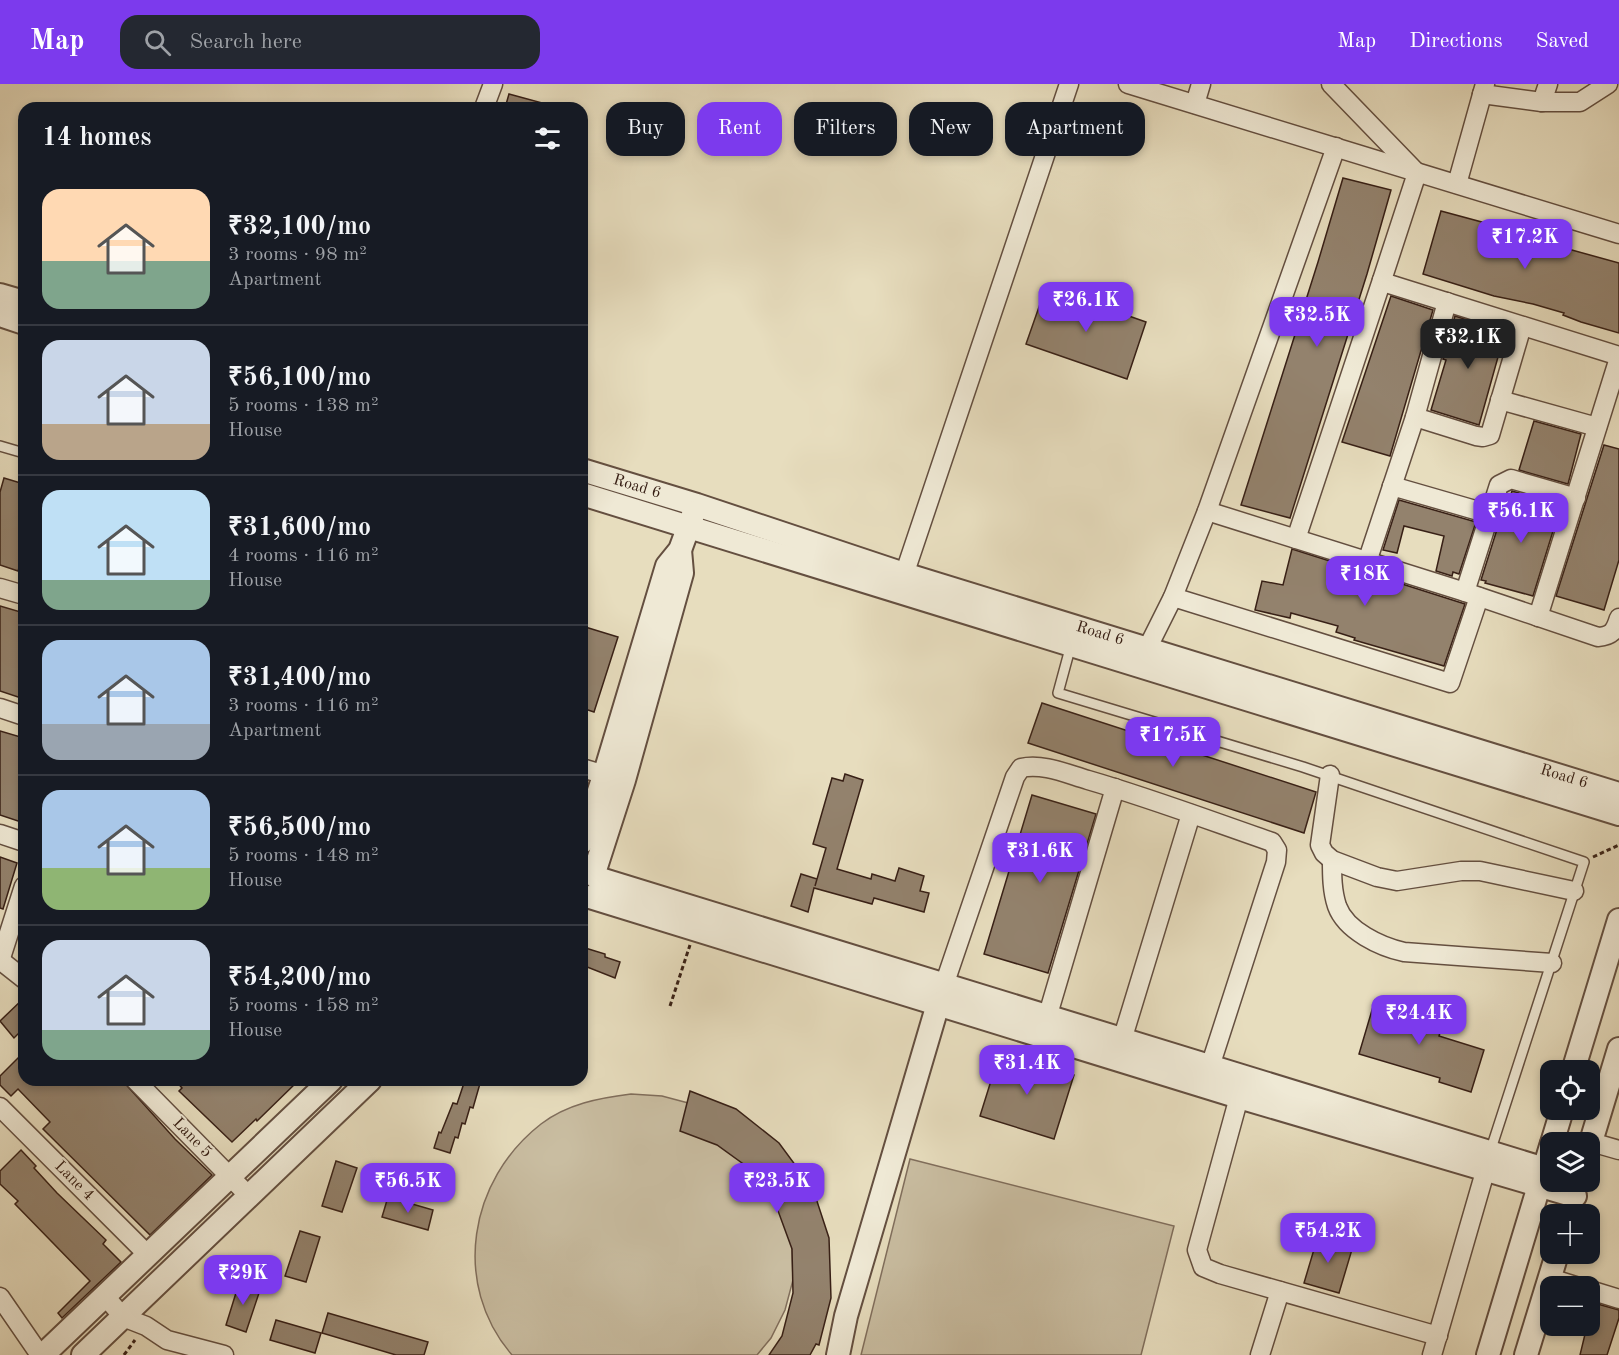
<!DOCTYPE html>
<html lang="en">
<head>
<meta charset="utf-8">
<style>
  :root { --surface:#171b24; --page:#242831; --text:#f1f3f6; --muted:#9ea1a6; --line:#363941; --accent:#7c3aed }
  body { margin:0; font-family:"Old Standard TT",serif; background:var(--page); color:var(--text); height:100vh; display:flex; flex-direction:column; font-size:22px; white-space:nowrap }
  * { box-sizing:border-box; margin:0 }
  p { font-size:20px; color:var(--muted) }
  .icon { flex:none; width:33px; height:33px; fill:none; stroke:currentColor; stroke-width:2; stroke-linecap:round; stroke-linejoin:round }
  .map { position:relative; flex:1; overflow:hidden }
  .sheet { position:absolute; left:18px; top:18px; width:570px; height:984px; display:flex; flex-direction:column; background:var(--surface); border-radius:18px; box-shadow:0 3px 9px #0003 }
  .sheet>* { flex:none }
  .banner { position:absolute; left:606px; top:18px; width:570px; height:54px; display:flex; gap:12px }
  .controls { position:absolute; left:1540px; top:976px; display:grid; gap:12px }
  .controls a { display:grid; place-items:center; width:60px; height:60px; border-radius:12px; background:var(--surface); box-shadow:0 3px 9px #0003; font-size:30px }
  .price { position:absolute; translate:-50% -51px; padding:0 14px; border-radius:12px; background:var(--accent); color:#fff; font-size:20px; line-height:39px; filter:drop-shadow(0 2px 3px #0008) }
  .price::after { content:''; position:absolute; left:50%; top:36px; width:18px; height:14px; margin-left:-9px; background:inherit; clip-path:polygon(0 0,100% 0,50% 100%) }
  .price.selected { background:#222; color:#fff }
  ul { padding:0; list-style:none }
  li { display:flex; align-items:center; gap:18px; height:150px; padding:0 24px }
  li+li { border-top:2px solid var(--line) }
  li span { display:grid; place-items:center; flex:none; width:168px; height:120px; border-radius:18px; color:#555 }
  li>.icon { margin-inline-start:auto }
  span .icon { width:72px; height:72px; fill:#fffc; stroke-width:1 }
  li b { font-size:26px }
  h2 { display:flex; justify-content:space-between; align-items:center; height:72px; padding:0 24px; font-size:26px }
  .tag { padding:0 21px; border-radius:18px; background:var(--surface); box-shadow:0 3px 9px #0003; font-size:21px; line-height:54px }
  .tag.selected { background:var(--accent); color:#fff }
  header { display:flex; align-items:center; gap:36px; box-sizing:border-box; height:84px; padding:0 30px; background:var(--accent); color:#fff }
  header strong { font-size:28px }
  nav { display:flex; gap:33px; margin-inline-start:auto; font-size:21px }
  .search { width:420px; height:54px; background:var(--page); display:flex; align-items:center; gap:15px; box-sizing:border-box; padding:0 21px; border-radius:18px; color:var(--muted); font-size:22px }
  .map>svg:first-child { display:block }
  .green { fill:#c9bda1; stroke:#806e5c; stroke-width:1.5 }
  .building { fill:#93826d; stroke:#382016; stroke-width:1.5 }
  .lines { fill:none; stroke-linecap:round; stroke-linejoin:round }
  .service-casing { stroke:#644f40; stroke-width:12 }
  .minor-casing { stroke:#644f40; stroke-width:21 }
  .tertiary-casing { stroke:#644f40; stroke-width:26 }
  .path { stroke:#382016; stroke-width:3; stroke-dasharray:4.5 3; stroke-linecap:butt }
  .service { stroke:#efe9d5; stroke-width:9 }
  .minor { stroke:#efe9d5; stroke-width:18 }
  .tertiary { stroke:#efe9d5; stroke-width:22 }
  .labels { text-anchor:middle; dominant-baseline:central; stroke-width:4.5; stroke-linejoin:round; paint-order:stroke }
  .street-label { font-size:16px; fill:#382016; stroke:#efe9d5 }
</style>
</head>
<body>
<header>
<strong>Map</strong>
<div class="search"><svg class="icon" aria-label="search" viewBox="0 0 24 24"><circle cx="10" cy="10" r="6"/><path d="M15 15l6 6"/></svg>Search here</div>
<nav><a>Map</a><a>Directions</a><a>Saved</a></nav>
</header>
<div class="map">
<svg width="1619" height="1271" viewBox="0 0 1619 1271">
  <rect width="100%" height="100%" fill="#e7ddbe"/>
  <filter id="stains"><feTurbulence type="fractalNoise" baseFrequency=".00333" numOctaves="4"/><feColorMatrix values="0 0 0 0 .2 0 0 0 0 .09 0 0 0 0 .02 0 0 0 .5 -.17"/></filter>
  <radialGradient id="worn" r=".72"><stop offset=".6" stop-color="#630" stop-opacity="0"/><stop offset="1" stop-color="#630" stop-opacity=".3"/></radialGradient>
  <g class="green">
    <path d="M631 1010 662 1012 692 1020 720 1034 791 1134 793 1196 785 1226 771 1254 757 1271H512C451 1200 469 1096 541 1040 567 1020 599 1014 631 1010Z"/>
    <path d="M910 1075 1174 1142 1141 1271H861Z"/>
  </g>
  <g class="building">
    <path d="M509 10 546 20V24H505Z"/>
    <path d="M1343 94 1391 106 1367 190 1290 434 1241 421 1318 178Z"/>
    <path d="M1441 127 1519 148 1520 146 1533 150V151L1551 156 1550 160 1619 179V249L1581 238 1563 231 1564 229 1533 220 1494 212 1423 190Z"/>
    <path d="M1046 203 1146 238 1127 295 1026 260Z"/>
    <path d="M1391 212 1433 226 1390 372 1342 358Z"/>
    <path d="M1455 232 1505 248 1479 341 1431 326 1446 276 1443 275Z"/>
    <path d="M1534 337 1581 350 1568 400 1519 386Z"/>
    <path d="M1604 361 1619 365V476L1604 526 1556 512Z"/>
    <path d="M4 394 24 400V467L18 487 0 481V408Z"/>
    <path d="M1512 407 1561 421 1533 512 1485 499 1486 497 1481 496 1500 436 1503 437Z"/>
    <path d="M1399 416 1476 438 1459 490 1453 488 1452 492 1436 487 1444 452 1404 442 1397 469 1383 466Z"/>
    <path d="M1292 465 1465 520 1444 582 1354 556 1355 554 1336 548 1338 542 1291 529 1290 534 1255 526 1262 497 1283 501Z"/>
    <path d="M0 522 24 529V615L0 607Z"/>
    <path d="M582 542 618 553 594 628 582 624Z"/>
    <path d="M1042 619 1316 708 1304 749 1028 659Z"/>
    <path d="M0 647 24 654V739L0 731Z"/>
    <path d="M845 690 863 696 837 785 871 795 872 790 895 797 899 784 924 792 920 807 929 809 924 828 874 814 872 820 814 804 808 828 791 822 801 790 817 795 815 802 826 764 813 760 832 694 843 697Z"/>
    <path d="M1032 711 1096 730 1048 889 984 870Z"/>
    <path d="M0 773 17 779 3 825 0 824Z"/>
    <path d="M582 863 605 870V873L620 878 615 894 582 881Z"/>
    <path d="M24 914V944L14 954 0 937Z"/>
    <path d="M1375 916 1444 936 1439 952 1484 966 1471 1008 1439 998 1440 994 1359 970Z"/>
    <path d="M24 968V996H122L175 1055 212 1091 150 1151 43 1045 50 1038 18 1005 11 1012 0 1001V992Z"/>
    <path d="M1000 968 1074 991 1054 1055 980 1032Z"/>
    <path d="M175 996H299L257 1037 256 1035 232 1058 179 1007 182 1004Z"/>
    <path d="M465 996H481L473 1024 470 1023 465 1040 462 1039 458 1054 455 1053 450 1069 434 1064 439 1048 441 1049 453 1019 457 1020Z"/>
    <path d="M690 1007 736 1025 779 1059 813 1105 829 1154 831 1214 819 1261 816 1260 810 1271H769L782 1252 793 1209 792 1165 777 1124 753 1087 717 1061 680 1047Z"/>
    <path d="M21 1066 36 1082 34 1084 57 1109 106 1156 103 1160 121 1178 62 1234 58 1229 90 1197 15 1120 18 1117 0 1100V1087Z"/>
    <path d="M336 1077 357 1084 342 1128 322 1122Z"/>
    <path d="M388 1113 433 1126 428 1146 382 1133Z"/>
    <path d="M300 1147 320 1153 306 1198 285 1192Z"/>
    <path d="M1318 1152 1353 1162 1339 1209 1304 1199Z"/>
    <path d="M240 1196 261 1203 246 1248 226 1241Z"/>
    <path d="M1594 1219 1619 1226V1234L1607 1271H1580L1587 1242H1590V1233Z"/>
    <path d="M328 1229 428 1258 424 1271H396L322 1249Z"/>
    <path d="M276 1236 321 1249 315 1269 270 1256Z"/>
  </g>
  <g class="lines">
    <defs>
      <g id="service">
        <path d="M0 362 24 369"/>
        <path d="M1071 561 1058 609 1303 683 1584 778 1490 1068"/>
      </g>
      <g id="minor">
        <path d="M1128 0 1619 150"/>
        <path d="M1331 0 1417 89 1382 196 1389 200 1619 272"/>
        <path d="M1482 10 1542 18H1580L1608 0"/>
        <path d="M1542 18 1548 0"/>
        <path d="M1195 20 1201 0"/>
        <path d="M484 24 493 0"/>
        <path d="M1457 100 1485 0"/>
        <path d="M1500 316 1597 343"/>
        <path d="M1415 333 1476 352 1483 353 1490 351 1522 242"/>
        <path d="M1392 402 1489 430"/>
        <path d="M1207 427 1465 508 1598 553C1612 552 1615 547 1619 534"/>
        <path d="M1296 455 1382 196"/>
        <path d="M1367 478 1415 333 1447 218"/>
        <path d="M901 500 1069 0"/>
        <path d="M0 504 24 511"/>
        <path d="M1465 508 1499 401 1511 395 1576 414"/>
        <path d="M1173 513 1450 599 1479 513"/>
        <path d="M1538 533 1619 274"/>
        <path d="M1147 565 1173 513 1207 427 1336 63"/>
        <path d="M0 624 24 632"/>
        <path d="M582 684 618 695"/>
        <path d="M1330 691 1320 761 1324 769 1332 776 1377 793 1397 797 1461 787H1480L1574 807"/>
        <path d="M0 750 24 758"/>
        <path d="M1332 776C1332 791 1332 807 1337 822 1346 847 1381 863 1404 868L1552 879"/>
        <path d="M0 876 24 895"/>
        <path d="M0 877 24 802"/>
        <path d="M940 913 1015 693 1021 684C1043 679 1067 690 1088 696 1150 714 1211 737 1272 758L1277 766 1276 778 1206 995"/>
        <path d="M1044 944 1115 704"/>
        <path d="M1119 966 1191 730"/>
        <path d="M135 996 249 1112"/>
        <path d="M1239 1013 1197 1166 1203 1183 1220 1190 1438 1252"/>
        <path d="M0 1023 148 1171"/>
        <path d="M1591 1058 1619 1066"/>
        <path d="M1550 1194 1579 1203"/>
        <path d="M1590 1206 1619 1215"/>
        <path d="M105 1212 123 1233 146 1242 167 1256 224 1271"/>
        <path d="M0 1213 40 1271"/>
        <path d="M1260 1271 1280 1207"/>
        <path d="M1432 1271 1489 1074"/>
      </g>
      <g id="tertiary">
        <path d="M0 211 24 218"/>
        <path d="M0 231 24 239"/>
        <path d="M582 386 697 421 904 490 1619 710"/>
        <path d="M582 410 1619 730"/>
        <path d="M582 758 604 692 667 482 680 466 694 428"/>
        <path d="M594 789 624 696 682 489 680 466"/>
        <path d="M597 794 1551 1087"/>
        <path d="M590 813 1239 1013 1575 1112"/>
        <path d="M1573 987 1619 836"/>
        <path d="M1552 1059 1562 1026"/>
        <path d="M1590 1061 1619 965"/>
        <path d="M43 1271 331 996"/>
        <path d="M83 1271 370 996"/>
        <path d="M838 1271 846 1232 938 920"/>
        <path d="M1488 1271 1551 1062"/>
        <path d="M1526 1271 1557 1170"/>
      </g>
    </defs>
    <use href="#service" class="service-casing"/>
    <use href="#minor" class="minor-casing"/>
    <use href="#tertiary" class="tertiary-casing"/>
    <g class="path">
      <path d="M1593 773 1619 761"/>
      <path d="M670 922 690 861"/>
      <path d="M124 1271 135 1256"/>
    </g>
    <use href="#service" class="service"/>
    <use href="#minor" class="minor"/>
    <use href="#tertiary" class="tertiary"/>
  </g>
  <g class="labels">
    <g class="street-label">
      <text transform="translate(637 403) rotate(17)">Road 6</text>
      <text transform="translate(1100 550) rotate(17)">Road 6</text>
      <text transform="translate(1564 693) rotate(17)">Road 6</text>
      <text transform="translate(192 1054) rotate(46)">Lane 5</text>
      <text transform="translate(74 1097) rotate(45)">Lane 4</text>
    </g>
  </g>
  <rect width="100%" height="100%" filter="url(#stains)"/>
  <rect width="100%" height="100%" fill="url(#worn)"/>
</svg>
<div class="controls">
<a><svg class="icon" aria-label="locate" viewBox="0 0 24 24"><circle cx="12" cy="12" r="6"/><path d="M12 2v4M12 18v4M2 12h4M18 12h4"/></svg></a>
<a><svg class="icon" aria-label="layers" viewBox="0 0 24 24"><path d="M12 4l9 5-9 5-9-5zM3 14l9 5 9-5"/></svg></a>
<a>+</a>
<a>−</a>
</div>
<b class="price" style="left:1525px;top:186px">₹17.2K</b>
<b class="price" style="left:1086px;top:249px">₹26.1K</b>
<b class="price" style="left:1317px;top:264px">₹32.5K</b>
<b class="price selected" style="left:1468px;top:286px">₹32.1K</b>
<b class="price" style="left:1521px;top:460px">₹56.1K</b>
<b class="price" style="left:1365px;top:523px">₹18K</b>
<b class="price" style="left:1173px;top:684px">₹17.5K</b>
<b class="price" style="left:1040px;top:800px">₹31.6K</b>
<b class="price" style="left:1419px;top:962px">₹24.4K</b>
<b class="price" style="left:1027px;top:1012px">₹31.4K</b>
<b class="price" style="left:408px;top:1130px">₹56.5K</b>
<b class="price" style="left:777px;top:1130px">₹23.5K</b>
<b class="price" style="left:1328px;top:1180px">₹54.2K</b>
<b class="price" style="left:243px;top:1222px">₹29K</b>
<div class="banner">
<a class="tag">Buy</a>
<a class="tag selected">Rent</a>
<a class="tag">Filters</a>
<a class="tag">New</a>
<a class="tag">Apartment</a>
</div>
<section class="sheet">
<h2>14 homes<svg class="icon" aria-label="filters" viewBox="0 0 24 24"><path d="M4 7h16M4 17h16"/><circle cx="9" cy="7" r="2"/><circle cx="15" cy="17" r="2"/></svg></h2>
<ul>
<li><span style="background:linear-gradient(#ffd9b3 60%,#7fa58c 0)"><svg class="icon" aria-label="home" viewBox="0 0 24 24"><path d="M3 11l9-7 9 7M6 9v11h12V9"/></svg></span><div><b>₹32,100/mo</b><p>3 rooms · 98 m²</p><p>Apartment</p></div></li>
<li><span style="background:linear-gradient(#c9d6e8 70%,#b9a48a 0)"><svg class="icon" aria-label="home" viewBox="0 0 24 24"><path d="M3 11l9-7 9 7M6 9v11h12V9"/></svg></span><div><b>₹56,100/mo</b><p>5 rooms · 138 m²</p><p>House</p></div></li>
<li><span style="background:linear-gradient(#bfe0f5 75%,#7fa58c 0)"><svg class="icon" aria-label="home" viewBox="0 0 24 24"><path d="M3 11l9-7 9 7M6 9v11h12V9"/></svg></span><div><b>₹31,600/mo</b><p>4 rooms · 116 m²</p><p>House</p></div></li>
<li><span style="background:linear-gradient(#a9c7e8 70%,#9aa5b1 0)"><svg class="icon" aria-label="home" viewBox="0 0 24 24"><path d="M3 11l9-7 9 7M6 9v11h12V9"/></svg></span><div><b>₹31,400/mo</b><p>3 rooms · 116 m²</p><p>Apartment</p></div></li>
<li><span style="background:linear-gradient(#a9c7e8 65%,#8fb573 0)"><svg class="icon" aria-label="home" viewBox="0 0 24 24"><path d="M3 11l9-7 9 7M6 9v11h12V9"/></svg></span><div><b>₹56,500/mo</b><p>5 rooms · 148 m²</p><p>House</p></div></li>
<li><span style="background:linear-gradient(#c9d6e8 75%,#7fa58c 0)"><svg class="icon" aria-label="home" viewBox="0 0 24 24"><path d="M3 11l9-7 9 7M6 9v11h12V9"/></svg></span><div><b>₹54,200/mo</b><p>5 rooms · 158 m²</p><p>House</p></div></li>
</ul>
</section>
</div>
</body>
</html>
